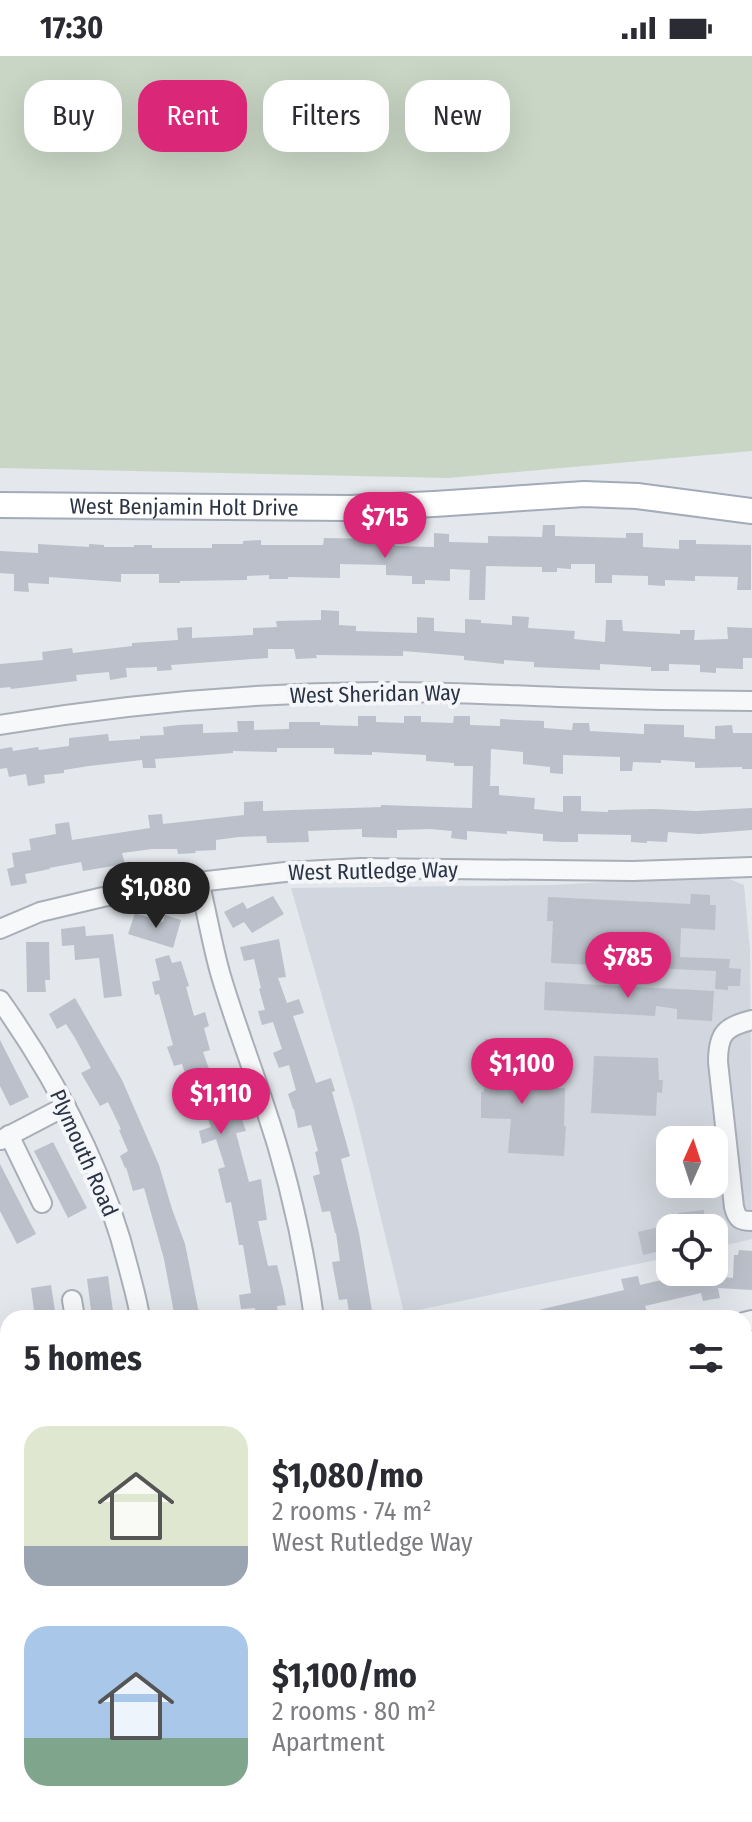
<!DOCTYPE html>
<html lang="en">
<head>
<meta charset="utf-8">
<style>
  :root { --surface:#fff; --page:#f7f7f7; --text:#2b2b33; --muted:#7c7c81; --accent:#db2777 }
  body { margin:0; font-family:"Fira Sans Condensed",sans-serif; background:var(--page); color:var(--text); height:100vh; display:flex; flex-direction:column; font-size:30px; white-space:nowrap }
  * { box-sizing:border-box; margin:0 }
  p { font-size:26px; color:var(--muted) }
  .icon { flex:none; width:44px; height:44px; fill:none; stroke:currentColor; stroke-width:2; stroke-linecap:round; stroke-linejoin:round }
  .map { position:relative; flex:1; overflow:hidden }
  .panel { position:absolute; left:0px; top:1254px; width:752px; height:512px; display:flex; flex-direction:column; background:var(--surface); border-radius:24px 24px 0 0; box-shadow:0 8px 32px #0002 }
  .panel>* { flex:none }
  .banner { position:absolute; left:24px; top:24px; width:704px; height:72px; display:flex; gap:16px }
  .needle { width:52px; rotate:3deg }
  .tools { position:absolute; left:656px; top:1070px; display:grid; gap:16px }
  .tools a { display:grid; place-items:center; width:72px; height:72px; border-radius:16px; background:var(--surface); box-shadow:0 8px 32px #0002; font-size:40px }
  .price { position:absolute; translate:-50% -68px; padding:0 18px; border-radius:28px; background:var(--accent); color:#fff; font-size:26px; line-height:52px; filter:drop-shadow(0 2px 4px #0008) }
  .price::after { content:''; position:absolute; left:50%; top:48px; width:24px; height:18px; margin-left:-12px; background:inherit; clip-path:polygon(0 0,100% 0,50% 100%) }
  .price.selected { background:#222; color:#fff }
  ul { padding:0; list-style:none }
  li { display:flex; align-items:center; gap:24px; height:200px; padding:0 24px }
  li span { display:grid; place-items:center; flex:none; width:224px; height:160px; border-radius:24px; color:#555 }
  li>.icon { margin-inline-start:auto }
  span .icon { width:96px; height:96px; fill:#fffc; stroke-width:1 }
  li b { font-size:34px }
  h2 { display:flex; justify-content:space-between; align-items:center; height:96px; padding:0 24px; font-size:34px }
  .pill { padding:0 28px; border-radius:24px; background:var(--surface); box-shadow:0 8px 32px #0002; font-size:28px; line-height:72px }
  .pill.selected { background:var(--accent); color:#fff }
  .status { display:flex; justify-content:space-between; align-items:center; height:56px; padding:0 40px; background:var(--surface); direction:ltr }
  .status svg { height:22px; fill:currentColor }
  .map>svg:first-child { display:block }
  .built { fill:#d2d6de; fill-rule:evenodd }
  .green { fill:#c9d6c5 }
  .water { fill:#9fb4cc }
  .building { fill:#bbc0ca }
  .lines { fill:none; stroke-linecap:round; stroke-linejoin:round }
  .minor-casing { stroke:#a9aeb7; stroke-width:22 }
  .major-casing { stroke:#a3abb8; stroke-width:28 }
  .minor { stroke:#f7f8fa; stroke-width:18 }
  .major { stroke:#fff; stroke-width:24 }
  .labels { text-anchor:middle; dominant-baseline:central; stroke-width:8; stroke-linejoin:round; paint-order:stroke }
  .street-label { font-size:22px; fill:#2b3445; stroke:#f4f6f9 }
</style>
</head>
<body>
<div class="status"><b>17:30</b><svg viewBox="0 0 49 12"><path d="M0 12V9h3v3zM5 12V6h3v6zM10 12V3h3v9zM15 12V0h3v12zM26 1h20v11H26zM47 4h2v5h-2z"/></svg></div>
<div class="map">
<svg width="752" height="1766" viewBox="0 0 752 1766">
  <rect width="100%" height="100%" fill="#e4e7ec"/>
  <path class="built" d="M659 823H729L744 829 750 894 752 1183 714 1192V1172H670V1201L404 1257 355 1055 291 832 553 829ZM670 1084H714V1128H670Z"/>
  <path class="green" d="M0 0H752V395L448 422 0 412Z"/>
  <g class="water">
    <path d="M8 1697V1758H71L61 1766H0V1712Z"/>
    <path d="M752 1748V1766H698L716 1758H744V1750Z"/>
    <path d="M412 1758H560L575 1766H452L434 1761Z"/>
  </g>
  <g class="building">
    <path d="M543 469H555V480L626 482V477H643V491L679 493V484H696V488L751 489V534H737L738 521 695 520V525L665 524V530L648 529V520L612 519V527H595V508H571V513L557 512V516H542V511L486 510 485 544H469L470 514 450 513V525L425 524V528H412V520L386 519V509L340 508V522L288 521V523H269V519L247 520V524L180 525V527H159V518H121V526L49 521V528L28 527 29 536 14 535V518L0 517V495L38 497V488L89 491V488L104 489V491H134V489H152V492H212V488H243V485L261 484V489H323L324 482 380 483V481H395V490L434 491V477L449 478V486L488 487V480L542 481Z"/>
    <path d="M321 554 339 555V569L356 570V575L417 577V561L434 562V575L465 577V563L481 564V567L512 569V560L529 561 528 572 575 575 574 583 605 586 606 564H622L623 575 680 578V574H695L694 584 728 583 727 571 752 572V602H743V613L716 612V617L700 616V609L669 608V615H651V611L600 608V614L534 611V606L504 604V608L464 604V600L403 595V600L316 599 317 602 296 603 294 593H268V602L171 609 172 614 157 615V611L126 612 127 621 110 624 109 616 76 619 77 625 11 633 10 631 0 632V608L43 604 42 596 72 592 73 597 132 590V587L178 584 177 572 192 571V582L253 579V572L277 571 276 565 321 564Z"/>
    <path d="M358 660H376V666L404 667V660H421V666L453 667 454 660H470V669L500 670V663L517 664 544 665V672L572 674 573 667H589L590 675 644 678V668L684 669V681L715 683V670L732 669 733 677H752V713H742V711L695 712V706L661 704V707L633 706 632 715H620V701L563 699V718L550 717V711L523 708V696L491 693 490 730H499V739L535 742 534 753 563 756V740H581V755L608 756V754L654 753 696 755 752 752V774L699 778 668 776 667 786 647 785V787L631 786V779L578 778V786H563L543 785V778L507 775V778L467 775V784L451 782 452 775 430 773 397 774V782L362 781V773L308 775 309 786 267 787 266 780 239 781 216 784V794L195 795 196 797 178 798 177 793H152L122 797 125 808 83 815 81 806 49 812 50 813 25 818 27 827 11 830 7 813 14 811 12 797 31 794 29 783 56 778 55 768 69 766 72 784 150 772 148 759 162 758 163 768 244 759V746L263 745V755L381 751V749L472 752 473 710H454V707L426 705V699L372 696V699L334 698V692H277V696L233 695V697L155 703 156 712H143L142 704 89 710 64 714V717L44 719 45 727 28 730 26 718 9 721 7 712 0 713V693L12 691 13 695 38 691 39 694 69 690V682L108 678 109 685 140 683V680L164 679 163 671 179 669 203 668V677L238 676 237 665H254V674L289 673V666H320V669L358 670Z"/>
    <path d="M691 838 710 839V849H716L715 874 681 872 680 901 730 903 729 912 741 913 740 930H728V934L715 933 716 915 551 907 553 865H547L548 841 690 848Z"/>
    <path d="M273 840 284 858 252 877 244 866 233 872 224 856 243 846 247 853Z"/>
    <path d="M135 857 163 866 165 859 181 864 173 892 128 878Z"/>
    <path d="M85 870 86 880 113 878 122 940 104 942 99 902 75 904 74 889 62 890 61 873Z"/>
    <path d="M279 883 286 921 278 922 287 947 299 943 304 957 293 960 316 1027 331 1022 335 1035 332 1036 350 1100 341 1103 359 1177 373 1261 350 1262 347 1243 339 1244 332 1206 340 1205 336 1177H335L330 1155 322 1156 313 1120 320 1118 315 1096 318 1095 311 1069 298 1072 294 1053H293L288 1038 296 1034 289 1009 279 1012 273 997 282 993 273 966 262 969 258 955 265 954 259 933 261 932 254 903 244 905 240 891Z"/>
    <path d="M26 886H49L50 924H45L46 936H27Z"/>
    <path d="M169 899 172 907 181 905 189 930 186 931 194 960 205 956 209 970 204 972 210 994 203 996 213 1024 217 1022 224 1043 234 1040 246 1075 236 1077 249 1126 261 1123 267 1164 258 1165 268 1210 277 1209 283 1233 286 1249 277 1250 279 1262H256L255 1252 241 1253 239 1239 251 1237 243 1189H239L231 1146 226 1147 218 1113 225 1111 216 1083 202 1088 199 1075 211 1071 195 1024 188 1026 182 1008 174 1010 167 991 173 989 159 938 155 939 152 926 160 924 155 903Z"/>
    <path d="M545 926 714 935 712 965 677 963V953L656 950 655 960 544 954Z"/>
    <path d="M75 942 122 1024 159 1109 172 1153 185 1188 200 1262H175L164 1203 144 1132 133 1135 126 1111 125 1112 120 1100 128 1095 119 1074 121 1073 108 1046 100 1050 81 1017 91 1012 75 982 66 968 57 973 49 958Z"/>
    <path d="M485 983 513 984 511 1032H565L564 1070H566L564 1100 508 1097 511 1063 481 1062V1036H484Z"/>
    <path d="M0 984 29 1041 10 1050 0 1030Z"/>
    <path d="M594 1000 658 1002 659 1024H663L662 1037 657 1036 656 1060 591 1057Z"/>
    <path d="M53 1086 87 1152 68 1162 34 1095Z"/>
    <path d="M0 1108 36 1178 17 1188 0 1155Z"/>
    <path d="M704 1154 705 1172H679L678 1157Z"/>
    <path d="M663 1170 669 1193 643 1199 638 1176Z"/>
    <path d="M739 1194 752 1195V1234L718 1232 720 1242 703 1245 701 1237 645 1250 648 1260 639 1262H527L526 1257 624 1234 621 1223 638 1220 640 1229 696 1216H712L713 1220 733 1222 734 1199H738Z"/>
    <path d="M108 1220 114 1262H92L87 1223Z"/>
    <path d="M51 1229 56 1262H35L31 1232Z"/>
  </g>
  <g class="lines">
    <defs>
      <g id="minor">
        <path d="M0 669C124 648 250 637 375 636 446 635 517 640 588 642 643 644 697 645 752 645"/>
        <path d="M199 825C207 857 212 889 221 920 234 964 250 1005 264 1048 288 1118 304 1189 314 1262"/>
        <path d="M0 873 40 856 103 841 163 830 285 816 361 812 633 815 752 811"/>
        <path d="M0 944C58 1026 105 1116 129 1214 133 1230 138 1246 140 1262"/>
        <path d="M752 964C725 971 718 977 718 1006L734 1151C737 1163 740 1165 752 1165"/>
        <path d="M9 1079 42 1147"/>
        <path d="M1 1084 66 1050"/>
        <path d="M72 1244 75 1262"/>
        <path d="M744 1266 752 1264"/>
        <path d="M0 1333 8 1344"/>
        <path d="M0 1366 8 1352"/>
        <path d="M744 1426 752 1424"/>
        <path d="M0 1489 8 1487"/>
        <path d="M744 1572 752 1573"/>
      </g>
      <g id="major">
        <path id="s1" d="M0 449 351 452 434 448 584 438 637 440 752 455"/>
      </g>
    </defs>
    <use href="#minor" class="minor-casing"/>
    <use href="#major" class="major-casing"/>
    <use href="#minor" class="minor"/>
    <use href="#major" class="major"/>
  </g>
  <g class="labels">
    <g class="street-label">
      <text stroke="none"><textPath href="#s1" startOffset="184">West Benjamin Holt Drive</textPath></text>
      <text transform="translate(375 638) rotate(-1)">West Sheridan Way</text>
      <text transform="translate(373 815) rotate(-1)">West Rutledge Way</text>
      <text transform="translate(84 1097) rotate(66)">Plymouth Road</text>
    </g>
  </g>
</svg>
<div class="tools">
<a><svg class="needle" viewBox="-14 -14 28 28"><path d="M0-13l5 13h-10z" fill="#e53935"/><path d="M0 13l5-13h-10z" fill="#7c7c81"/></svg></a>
<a><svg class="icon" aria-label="locate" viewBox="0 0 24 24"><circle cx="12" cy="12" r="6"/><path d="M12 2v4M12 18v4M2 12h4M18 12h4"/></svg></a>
</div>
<b class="price" style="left:385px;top:504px">$715</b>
<b class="price selected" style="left:156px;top:874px">$1,080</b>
<b class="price" style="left:628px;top:944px">$785</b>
<b class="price" style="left:522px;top:1050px">$1,100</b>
<b class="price" style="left:221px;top:1080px">$1,110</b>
<div class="banner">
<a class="pill">Buy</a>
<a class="pill selected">Rent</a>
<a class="pill">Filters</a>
<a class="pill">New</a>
</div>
<section class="panel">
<h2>5 homes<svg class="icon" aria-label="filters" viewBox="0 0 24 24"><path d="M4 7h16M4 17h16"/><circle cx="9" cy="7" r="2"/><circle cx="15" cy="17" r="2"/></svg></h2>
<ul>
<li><span style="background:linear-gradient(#dfe7d0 75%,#9aa5b1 0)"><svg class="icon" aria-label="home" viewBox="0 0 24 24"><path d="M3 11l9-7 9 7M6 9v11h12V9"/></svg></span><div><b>$1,080/mo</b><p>2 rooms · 74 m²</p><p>West Rutledge Way</p></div></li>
<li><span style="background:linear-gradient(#a9c7e8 70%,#7fa58c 0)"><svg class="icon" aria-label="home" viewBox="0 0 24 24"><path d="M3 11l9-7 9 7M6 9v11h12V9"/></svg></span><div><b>$1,100/mo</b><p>2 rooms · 80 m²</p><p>Apartment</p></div></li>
</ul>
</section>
</div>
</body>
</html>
